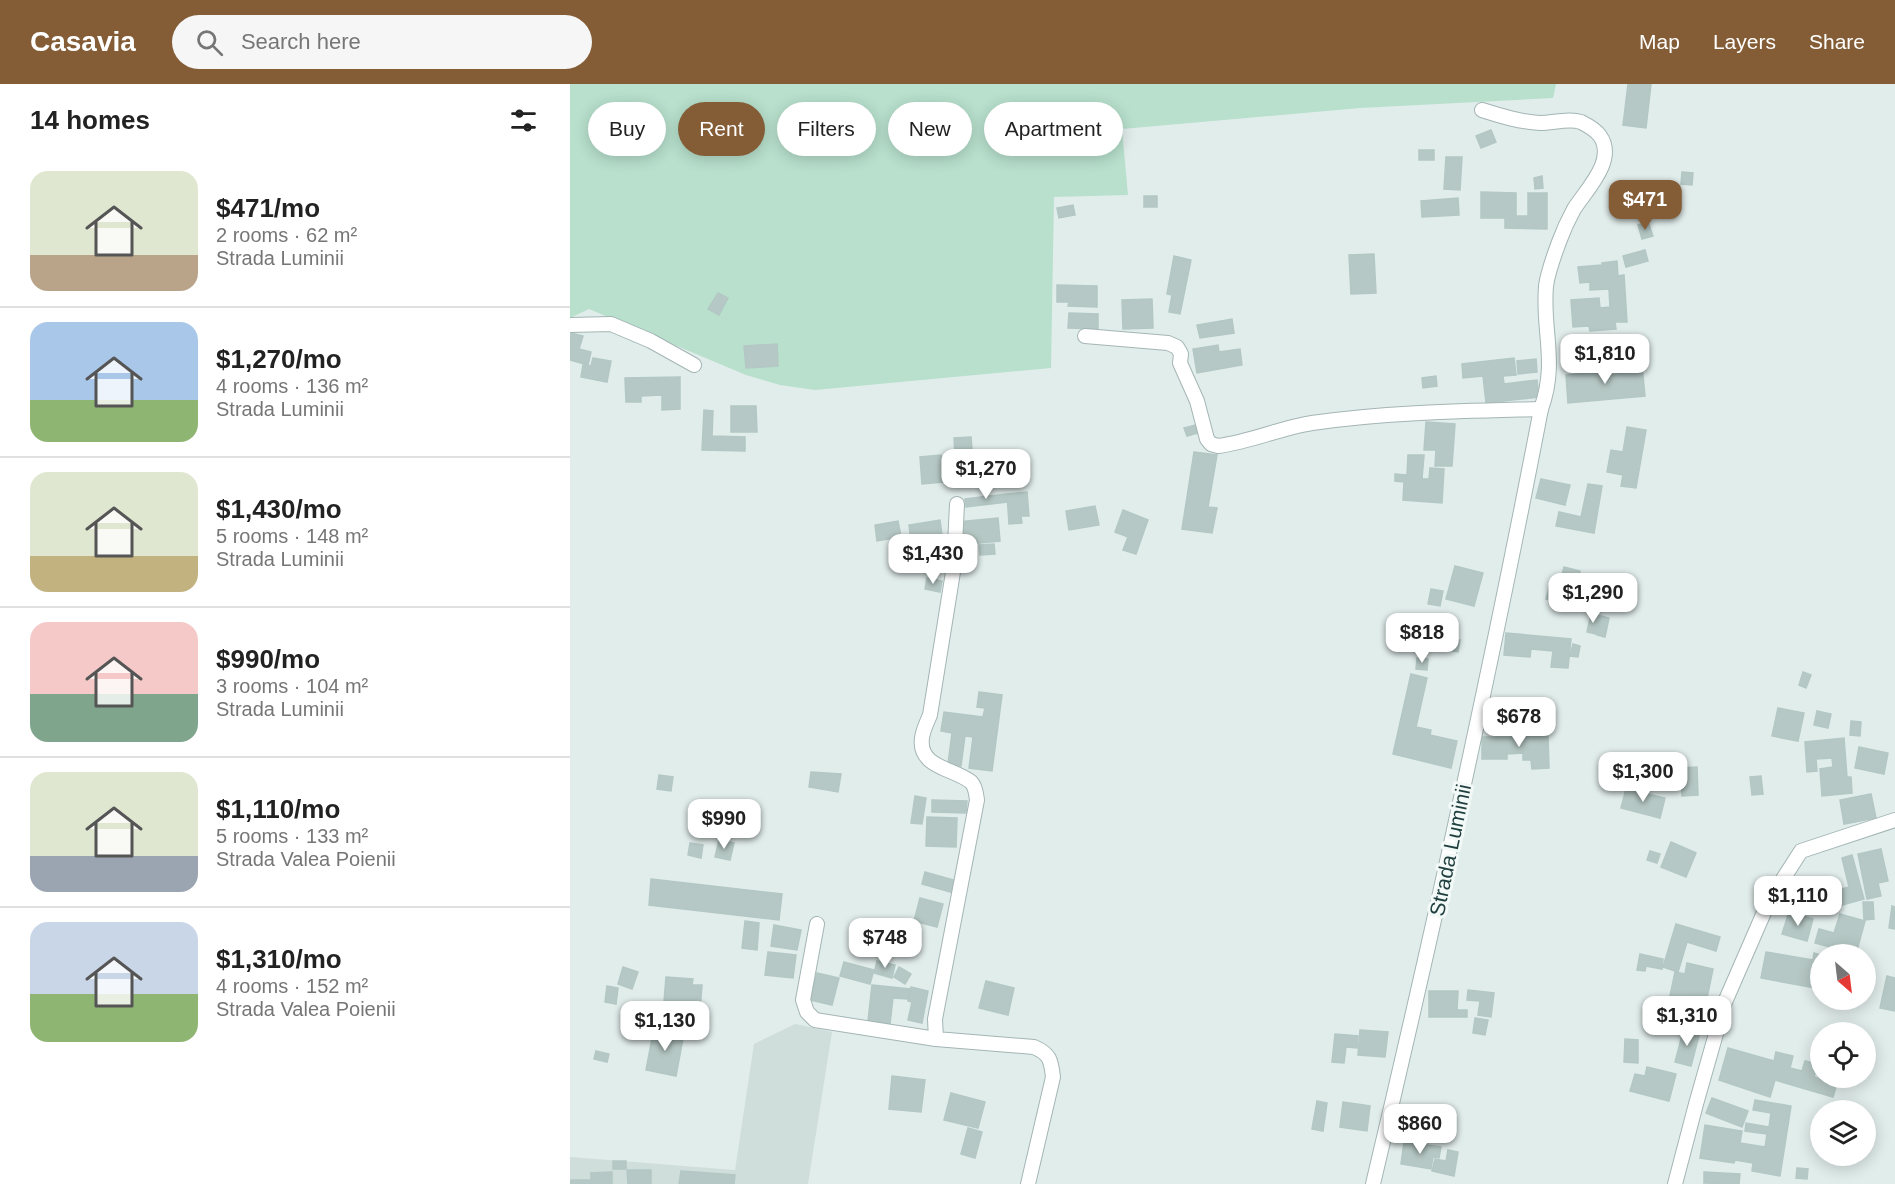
<!DOCTYPE html>
<html lang="en">
<head>
<meta charset="utf-8">
<style>
  :root { --surface:#fff; --page:#f6f6f6; --text:#222; --muted:#767676; --line:#e0e0e0; --accent:#845d37 }
  body { margin:0; font-family:Arial,sans-serif; background:var(--page); color:var(--text); height:100vh; display:flex; flex-direction:column; font-size:22px; white-space:nowrap }
  * { box-sizing:border-box; margin:0 }
  p { font-size:20px; color:var(--muted) }
  .icon { flex:none; width:33px; height:33px; fill:none; stroke:currentColor; stroke-width:2; stroke-linecap:round; stroke-linejoin:round }
  .map { position:relative; flex:1; overflow:hidden }
  .drawer { display:flex; flex-direction:column; background:var(--surface); width:570px }
  .drawer>* { flex:none }
  .top-card { position:absolute; left:18px; top:18px; width:570px; height:54px; display:flex; gap:12px }
  .needle { width:39px; rotate:152deg }
  .tools { position:absolute; left:1240px; top:860px; display:grid; gap:12px }
  .tools a { display:grid; place-items:center; width:66px; height:66px; border-radius:50%; background:var(--surface); box-shadow:0 3px 15px #0003; font-size:30px }
  .price { position:absolute; translate:-50% -51px; padding:0 14px; border-radius:12px; background:#fff; color:#222; font-size:20px; line-height:39px; filter:drop-shadow(0 2px 3px #0008) }
  .price::after { content:''; position:absolute; left:50%; top:36px; width:18px; height:14px; margin-left:-9px; background:inherit; clip-path:polygon(0 0,100% 0,50% 100%) }
  .price.active { background:var(--accent); color:#fff }
  ul { padding:0; list-style:none }
  li { display:flex; align-items:center; gap:18px; height:150px; padding:0 30px }
  li+li { border-top:2px solid var(--line) }
  li span { display:grid; place-items:center; flex:none; width:168px; height:120px; border-radius:18px; color:#555 }
  li>.icon { margin-inline-start:auto }
  span .icon { width:72px; height:72px; fill:#fffc; stroke-width:1 }
  li b { font-size:26px }
  h2 { display:flex; justify-content:space-between; align-items:center; height:72px; padding:0 30px; font-size:26px }
  .tag { padding:0 21px; border-radius:27px; background:var(--surface); box-shadow:0 3px 15px #0003; font-size:21px; line-height:54px }
  .tag.active { background:var(--accent); color:#fff }
  header { display:flex; align-items:center; gap:36px; box-sizing:border-box; height:84px; padding:0 30px; background:var(--accent); color:#fff }
  header strong { font-size:28px }
  nav { display:flex; gap:33px; margin-inline-start:auto; font-size:21px }
  .search { width:420px; height:54px; background:var(--page); display:flex; align-items:center; gap:15px; box-sizing:border-box; padding:0 21px; border-radius:33px; color:var(--muted); font-size:22px }
  main { display:flex; flex:1; min-height:0 }
  .map>svg:first-child { display:block }
  .built { fill:#cfdddb }
  .green { fill:#b8e0cd }
  .building { fill:#b6c8c5; stroke:#b3c7c4; stroke-width:1.5 }
  .lines { fill:none; stroke-linecap:round; stroke-linejoin:round }
  .street-casing { stroke:#a3b5b4; stroke-width:16 }
  .street { stroke:#fff; stroke-width:14 }
  .labels { text-anchor:middle; dominant-baseline:central; stroke-width:6; stroke-linejoin:round; paint-order:stroke }
  .street-label { font-size:21px; fill:#203f3f; stroke:#f2f9f7 }
</style>
</head>
<body>
<header>
<strong>Casavia</strong>
<div class="search"><svg class="icon" aria-label="search" viewBox="0 0 24 24"><circle cx="10" cy="10" r="6"/><path d="M15 15l6 6"/></svg>Search here</div>
<nav><a>Map</a><a>Layers</a><a>Share</a></nav>
</header>
<main>
<section class="drawer">
<h2>14 homes<svg class="icon" aria-label="filters" viewBox="0 0 24 24"><path d="M4 7h16M4 17h16"/><circle cx="9" cy="7" r="2"/><circle cx="15" cy="17" r="2"/></svg></h2>
<ul>
<li><span style="background:linear-gradient(#dfe7d0 70%,#b9a48a 0)"><svg class="icon" aria-label="home" viewBox="0 0 24 24"><path d="M3 11l9-7 9 7M6 9v11h12V9"/></svg></span><div><b>$471/mo</b><p>2 rooms · 62 m²</p><p>Strada Luminii</p></div></li>
<li><span style="background:linear-gradient(#a9c7e8 65%,#8fb573 0)"><svg class="icon" aria-label="home" viewBox="0 0 24 24"><path d="M3 11l9-7 9 7M6 9v11h12V9"/></svg></span><div><b>$1,270/mo</b><p>4 rooms · 136 m²</p><p>Strada Luminii</p></div></li>
<li><span style="background:linear-gradient(#dfe7d0 70%,#c2b280 0)"><svg class="icon" aria-label="home" viewBox="0 0 24 24"><path d="M3 11l9-7 9 7M6 9v11h12V9"/></svg></span><div><b>$1,430/mo</b><p>5 rooms · 148 m²</p><p>Strada Luminii</p></div></li>
<li><span style="background:linear-gradient(#f6c9c9 60%,#7fa58c 0)"><svg class="icon" aria-label="home" viewBox="0 0 24 24"><path d="M3 11l9-7 9 7M6 9v11h12V9"/></svg></span><div><b>$990/mo</b><p>3 rooms · 104 m²</p><p>Strada Luminii</p></div></li>
<li><span style="background:linear-gradient(#dfe7d0 70%,#9aa5b1 0)"><svg class="icon" aria-label="home" viewBox="0 0 24 24"><path d="M3 11l9-7 9 7M6 9v11h12V9"/></svg></span><div><b>$1,110/mo</b><p>5 rooms · 133 m²</p><p>Strada Valea Poienii</p></div></li>
<li><span style="background:linear-gradient(#c9d6e8 60%,#8fb573 0)"><svg class="icon" aria-label="home" viewBox="0 0 24 24"><path d="M3 11l9-7 9 7M6 9v11h12V9"/></svg></span><div><b>$1,310/mo</b><p>4 rooms · 152 m²</p><p>Strada Valea Poienii</p></div></li>
</ul>
</section>
<div class="map">
<svg width="1325" height="1100" viewBox="0 0 1325 1100">
  <rect width="100%" height="100%" fill="#e1edeb"/>
  <path class="built" d="M225 940 262 948 238 1100H0V1073L165 1086 184 960Z"/>
  <path class="green" d="M0 0H986L983 14 790 24 552 45 558 111 484 113 481 284 245 306 210 301 176 291 19 225 0 234Z"/>
  <g class="building">
    <path d="M1058 0H1081L1076 44 1053 41Z"/>
    <path d="M921 46 926 58 911 64 906 52Z"/>
    <rect x="849" y="66" width="15" height="10"/>
    <path d="M876 73H892L890 106 874 105Z"/>
    <path d="M1112 88 1123 89 1122 101 1111 100Z"/>
    <path d="M972 92 973 104 965 105 964 94Z"/>
    <path d="M911 108 946 109V132H958V109H977V145L935 144V134H911Z"/>
    <rect x="574" y="112" width="13" height="11"/>
    <path d="M888 114 889 131 852 133 851 117Z"/>
    <path d="M503 121 505 131 489 134 487 124Z"/>
    <path d="M1078 138 1083 152 1072 155 1068 141Z"/>
    <path d="M1075 166 1078 177 1056 183 1053 172Z"/>
    <path d="M804 170 806 209 781 210 779 171Z"/>
    <path d="M604 172 621 176 610 230 599 228 602 211 597 210Z"/>
    <path d="M1047 177 1048 192 1054 191 1057 238H1045L1046 245 1020 247 1019 242 1003 243 1001 216 1029 214 1030 224 1040 223 1039 205 1020 206V198L1010 199 1008 183 1032 181V179Z"/>
    <path d="M487 201 527 202V223L498 222 499 218H487Z"/>
    <path d="M148 209 158 214 149 231 138 225Z"/>
    <path d="M582 215 583 244 553 245 552 216Z"/>
    <path d="M499 229 528 230V245L498 244Z"/>
    <path d="M662 235 664 249 630 254 627 241Z"/>
    <path d="M1 249 13 252 9 265 21 268 18 281 0 276Z"/>
    <path d="M207 260 208 282 176 284 174 262Z"/>
    <path d="M648 261 649 268 670 265 672 281 627 289 623 265Z"/>
    <path d="M23 274 41 277 37 298 11 293 13 281 21 282Z"/>
    <path d="M944 274 946 291 933 292 934 300 967 296 969 313 916 319 913 292 893 294 892 280Z"/>
    <path d="M966 275 967 288 948 290 947 277Z"/>
    <path d="M1036 277 1037 291 1057 289 1056 283 1072 282 1075 312 998 319 996 291 1030 288 1029 278Z"/>
    <path d="M866 292 867 302 853 304 852 294Z"/>
    <path d="M110 293V325L92 326V311L71 312V318H56L55 294Z"/>
    <path d="M161 322H186L187 348H161Z"/>
    <path d="M134 326 143 327 142 352 175 353V367L132 366Z"/>
    <path d="M856 338 885 340 882 382H865L866 366H854Z"/>
    <path d="M626 341 628 349 617 352 614 344Z"/>
    <path d="M1057 343 1076 346 1066 404 1051 402 1053 391 1037 388 1041 366 1053 368Z"/>
    <path d="M401 353 404 390H399L400 403H387L384 354Z"/>
    <path d="M624 368 647 371 638 423 647 424 642 449 612 445Z"/>
    <path d="M371 371 373 398 352 400 350 373Z"/>
    <path d="M838 371H854L852 395H859L860 384 874 385 872 419 833 416 834 398 825 397V390L837 391Z"/>
    <path d="M971 395 1000 401 995 421 966 414Z"/>
    <path d="M1018 400 1032 402 1024 449 986 442 989 428 1011 433Z"/>
    <path d="M457 408 459 432H451L452 439 439 440 437 410Z"/>
    <path d="M436 410 437 418 396 423 395 415Z"/>
    <path d="M525 422 529 441 499 446 496 427Z"/>
    <path d="M553 426 578 436 566 470 553 466 558 453 545 448Z"/>
    <path d="M428 434 430 457 389 461 387 438Z"/>
    <path d="M370 436 374 467 343 471 339 441Z"/>
    <path d="M328 437 331 453 307 457 305 441Z"/>
    <path d="M424 460 425 470 410 471 409 461Z"/>
    <path d="M885 482 913 489 904 522 876 515Z"/>
    <path d="M994 483 1010 487 1008 497 1022 500 1016 526 976 515 981 497 990 499Z"/>
    <path d="M357 494 372 497 370 508 355 505Z"/>
    <path d="M861 505 873 507 870 522 858 520Z"/>
    <path d="M1021 530 1030 532 1026 550 1017 548Z"/>
    <path d="M1031 532 1039 534 1035 553 1027 551Z"/>
    <path d="M936 549 1001 555 998 584 981 583 983 567 961 565 960 573 934 571Z"/>
    <path d="M862 551 890 556 888 568 859 563Z"/>
    <path d="M1003 560 1010 562 1008 573 1000 572Z"/>
    <path d="M847 574 858 575 857 586 846 585Z"/>
    <path d="M1233 588 1241 591 1236 604 1229 601Z"/>
    <path d="M841 590 857 594 846 643 861 646 860 651 887 657 881 684 823 670Z"/>
    <path d="M409 608 432 611 422 687 399 684 403 653 395 652 391 682 378 680 382 649 371 647 374 628 413 633 415 624 407 623Z"/>
    <path d="M1208 624 1234 629 1228 657 1202 652Z"/>
    <path d="M1247 627 1261 630 1258 644 1244 641Z"/>
    <path d="M1281 637 1291 638 1290 652 1280 651Z"/>
    <path d="M951 646H961V651H978L979 684 962 685 961 676H953V669L937 670V675H912V653H951Z"/>
    <path d="M1274 654 1277 693H1281L1282 709 1252 712 1250 685 1263 683 1262 674 1246 675 1247 687 1237 688 1235 658Z"/>
    <path d="M1289 663 1318 669 1314 690 1285 684Z"/>
    <path d="M1127 683 1128 711 1112 712 1111 684Z"/>
    <path d="M241 688 271 690 268 708 239 703Z"/>
    <path d="M89 691 103 693 101 707 87 705Z"/>
    <path d="M1191 692 1193 710 1182 711 1180 693Z"/>
    <path d="M1056 705 1095 714 1090 734 1051 724Z"/>
    <path d="M1301 710 1306 734 1274 740 1270 716Z"/>
    <path d="M345 712 356 714 352 740 341 739Z"/>
    <path d="M362 716 397 717 396 729 362 728Z"/>
    <path d="M357 733 387 734 386 763 356 762Z"/>
    <path d="M149 756 164 759 160 776 145 773Z"/>
    <path d="M1101 758 1126 769 1116 793 1091 783Z"/>
    <path d="M120 759 133 761 131 774 118 771Z"/>
    <path d="M1311 765 1318 797 1308 799 1311 812 1297 815 1288 770Z"/>
    <path d="M1080 767 1090 770 1087 779 1077 776Z"/>
    <path d="M1282 771 1294 815 1261 824 1257 809 1279 803 1272 774Z"/>
    <path d="M355 788 387 797 384 809 352 800Z"/>
    <path d="M81 795 212 810 209 836 79 821Z"/>
    <path d="M1236 797 1252 809 1236 830 1220 819Z"/>
    <path d="M350 814 373 820 367 843 344 837Z"/>
    <path d="M1293 818H1303L1304 835 1294 836Z"/>
    <path d="M1322 822 1325 823V845L1319 844Z"/>
    <path d="M1219 828 1243 835 1237 857 1212 850Z"/>
    <path d="M1270 830 1295 837 1286 870 1245 859 1249 845 1264 849Z"/>
    <path d="M175 837 189 839 187 866 172 864Z"/>
    <path d="M1106 840 1150 853 1146 867 1117 858 1108 888 1093 883Z"/>
    <path d="M204 841 231 846 227 866 201 862Z"/>
    <path d="M198 868 226 871 223 894 195 891Z"/>
    <path d="M1196 868 1243 876 1244 869 1251 871V905L1191 894Z"/>
    <path d="M1070 870 1093 875 1092 885 1076 882 1075 887 1067 886Z"/>
    <path d="M307 877 325 881 322 894 304 889Z"/>
    <path d="M274 878 304 886 300 900 270 892Z"/>
    <path d="M1117 879 1143 885 1137 914 1125 911 1123 918 1100 912 1105 888 1115 890Z"/>
    <path d="M53 883 68 888 62 905 48 900Z"/>
    <path d="M329 883 341 890 335 900 324 893Z"/>
    <path d="M247 889 269 894 262 921 240 916Z"/>
    <path d="M1317 892 1325 894V927L1310 924Z"/>
    <path d="M96 893 123 895 122 901H132L130 926 116 925V932L93 930Z"/>
    <path d="M416 897 444 904 438 931 409 924Z"/>
    <path d="M302 901 340 905 338 915 323 914 320 940 298 937Z"/>
    <path d="M37 902 48 904 46 920 35 918Z"/>
    <path d="M341 903 358 907 352 939 338 936 342 918 338 917Z"/>
    <path d="M898 906 924 909 921 933 908 931 910 917 897 916Z"/>
    <path d="M859 907H888L887 926H897V933H859Z"/>
    <path d="M905 934 918 936 915 951 903 949Z"/>
    <path d="M84 944 114 949 106 992 76 986Z"/>
    <path d="M1114 944 1130 948 1121 982 1105 978Z"/>
    <path d="M790 946 818 948 815 973 788 971Z"/>
    <path d="M765 950 788 952 787 964 776 963 774 979 762 978Z"/>
    <path d="M1055 955 1068 956V979L1054 978Z"/>
    <path d="M1158 964 1204 977 1206 968 1223 972 1220 984 1232 987 1235 977 1248 980 1244 993 1267 1000 1263 1013 1205 996 1200 1013 1149 996Z"/>
    <path d="M26 967 39 970 37 978 24 975Z"/>
    <path d="M1077 983 1106 990 1099 1017 1060 1007 1065 990 1075 992Z"/>
    <path d="M322 992 355 996 351 1028 319 1025Z"/>
    <path d="M381 1009 415 1018 408 1044 374 1036Z"/>
    <path d="M1142 1014 1178 1027 1172 1043 1136 1029Z"/>
    <path d="M1185 1016 1221 1022 1210 1092 1182 1087 1183 1079 1165 1076 1164 1079 1130 1074 1135 1041 1172 1047 1170 1059 1195 1063 1197 1050 1175 1047 1176 1039 1199 1043 1201 1029 1183 1026Z"/>
    <path d="M747 1017 757 1019 753 1047 742 1045Z"/>
    <path d="M773 1018 800 1022 797 1047 770 1043Z"/>
    <path d="M398 1044 412 1048 405 1074 391 1070Z"/>
    <path d="M834 1058 871 1063 869 1074 863 1073 861 1085 831 1080Z"/>
    <path d="M878 1066 888 1068 884 1092 862 1087 865 1075 876 1077Z"/>
    <rect x="43" y="1077" width="13" height="8"/>
    <path d="M1227 1084 1238 1085 1237 1095 1226 1094Z"/>
    <path d="M57 1086H81V1100H58Z"/>
    <path d="M111 1087 165 1091 164 1100H109Z"/>
    <path d="M42 1088V1100H0V1096H21V1089Z"/>
    <path d="M1134 1088 1170 1090 1169 1100 1134 1099Z"/>
  </g>
  <g class="lines">
    <defs>
      <g id="street">
        <path d="M0 241 41 240 81 257 124 281"/>
        <path d="M515 252 598 259 607 263 611 270 610 279 627 317 637 355 641 360 648 362C680 358 710 344 742 339 817 328 895 327 971 325"/>
        <path d="M387 420 384 482 360 631C357 638 353 646 352 654 348 684 384 684 401 698 406 703 406 710 407 716L365 935 366 955 464 963C480 970 481 976 483 993L458 1100"/>
        <path d="M247 840 233 916 237 928 245 936 366 955"/>
        <path d="M803 1100C864 843 921 585 971 325 988 278 972 247 976 202 978 187 984 172 989 158 993 147 998 136 1004 125 1016 106 1047 76 1030 52 1026 46 1017 41 1011 38 999 34 983 39 970 39 950 38 931 32 912 26"/>
        <path d="M1105 1100 1126 1020 1155 918 1199 817 1231 767 1325 736"/>
      </g>
    </defs>
    <use href="#street" class="street-casing"/>
    <use href="#street" class="street"/>
  </g>
  <g class="labels">
    <g class="street-label">
      <text transform="translate(880 766) rotate(-78)">Strada Luminii</text>
    </g>
  </g>
</svg>
<div class="tools">
<a><svg class="needle" viewBox="-14 -14 28 28"><path d="M0-13l5 13h-10z" fill="#e53935"/><path d="M0 13l5-13h-10z" fill="#767676"/></svg></a>
<a><svg class="icon" aria-label="locate" viewBox="0 0 24 24"><circle cx="12" cy="12" r="6"/><path d="M12 2v4M12 18v4M2 12h4M18 12h4"/></svg></a>
<a><svg class="icon" aria-label="layers" viewBox="0 0 24 24"><path d="M12 4l9 5-9 5-9-5zM3 14l9 5 9-5"/></svg></a>
</div>
<b class="price active" style="left:1075px;top:147px">$471</b>
<b class="price" style="left:1035px;top:301px">$1,810</b>
<b class="price" style="left:416px;top:416px">$1,270</b>
<b class="price" style="left:363px;top:501px">$1,430</b>
<b class="price" style="left:1023px;top:540px">$1,290</b>
<b class="price" style="left:852px;top:580px">$818</b>
<b class="price" style="left:949px;top:664px">$678</b>
<b class="price" style="left:1073px;top:719px">$1,300</b>
<b class="price" style="left:154px;top:766px">$990</b>
<b class="price" style="left:1228px;top:843px">$1,110</b>
<b class="price" style="left:315px;top:885px">$748</b>
<b class="price" style="left:1117px;top:963px">$1,310</b>
<b class="price" style="left:95px;top:968px">$1,130</b>
<b class="price" style="left:850px;top:1071px">$860</b>
<div class="top-card">
<a class="tag">Buy</a>
<a class="tag active">Rent</a>
<a class="tag">Filters</a>
<a class="tag">New</a>
<a class="tag">Apartment</a>
</div>
</div>
</main>
</body>
</html>
